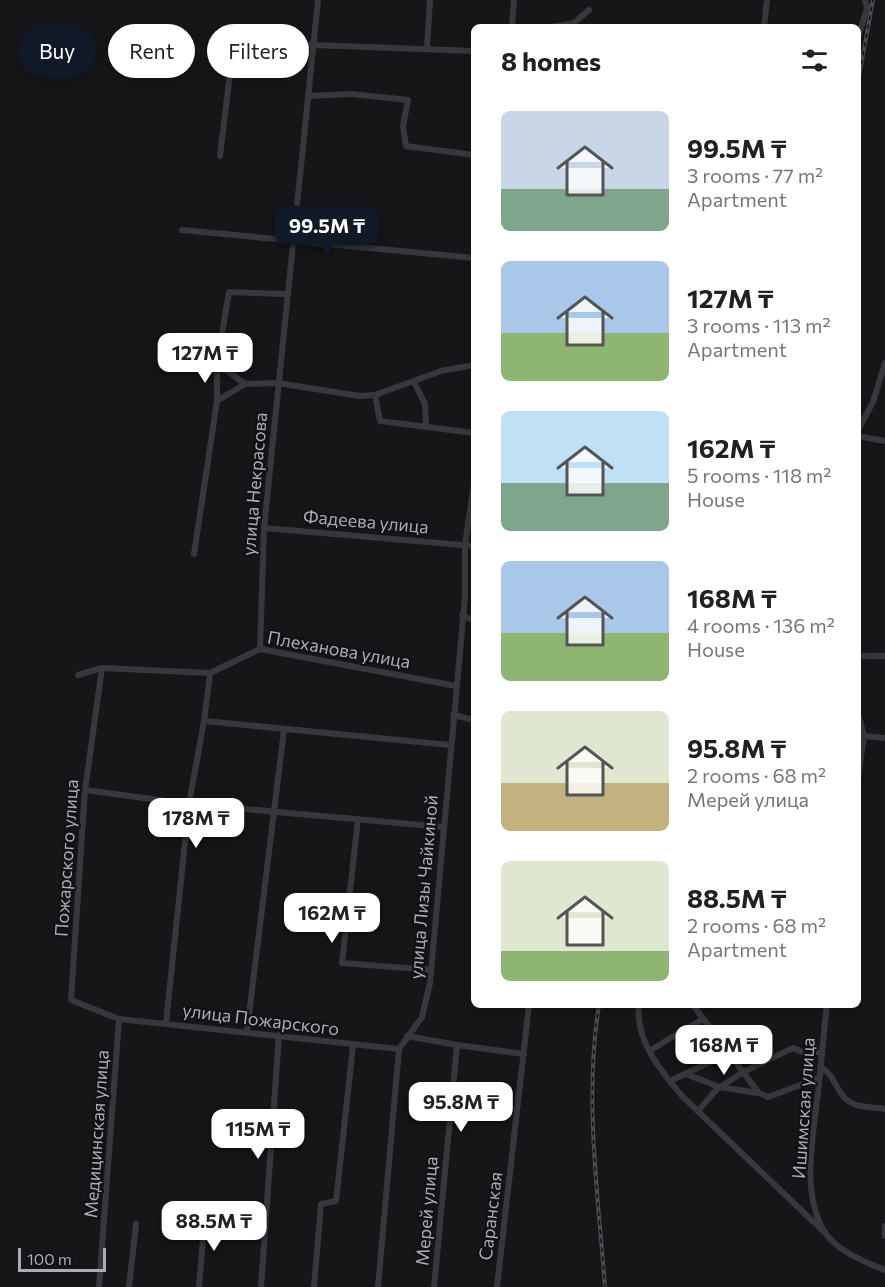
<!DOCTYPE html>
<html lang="en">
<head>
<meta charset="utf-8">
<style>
  :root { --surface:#fff; --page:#f2f2f2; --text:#202124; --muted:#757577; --accent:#111827 }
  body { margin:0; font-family:Commissioner,sans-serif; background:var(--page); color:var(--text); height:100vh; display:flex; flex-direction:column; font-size:22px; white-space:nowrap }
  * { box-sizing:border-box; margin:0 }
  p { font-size:20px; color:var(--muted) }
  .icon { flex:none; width:33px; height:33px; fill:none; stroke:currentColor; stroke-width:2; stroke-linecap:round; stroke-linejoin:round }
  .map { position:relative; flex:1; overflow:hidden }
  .drawer { position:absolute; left:471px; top:24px; width:390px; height:984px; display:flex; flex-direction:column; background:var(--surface); border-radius:9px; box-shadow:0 3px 9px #0003 }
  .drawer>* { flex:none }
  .top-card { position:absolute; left:18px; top:24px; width:363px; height:54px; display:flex; gap:12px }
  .scale { position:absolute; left:18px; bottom:15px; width:88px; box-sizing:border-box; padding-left:6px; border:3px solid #a8adb8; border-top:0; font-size:16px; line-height:21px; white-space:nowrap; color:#a8adb8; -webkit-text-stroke:4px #111113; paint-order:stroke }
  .price { position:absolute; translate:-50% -51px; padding:0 14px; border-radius:12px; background:#fff; color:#222; font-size:20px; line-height:39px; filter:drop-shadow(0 2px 3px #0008) }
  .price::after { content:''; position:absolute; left:50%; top:36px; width:18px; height:14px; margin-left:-9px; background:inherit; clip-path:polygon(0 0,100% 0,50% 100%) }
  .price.on { background:var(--accent); color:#fff }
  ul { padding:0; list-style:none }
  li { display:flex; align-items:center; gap:18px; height:150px; padding:0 30px }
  li span { display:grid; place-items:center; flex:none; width:168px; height:120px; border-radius:9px; color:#555 }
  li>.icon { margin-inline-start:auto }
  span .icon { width:72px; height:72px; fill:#fffc; stroke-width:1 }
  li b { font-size:26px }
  h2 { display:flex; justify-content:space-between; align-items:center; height:72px; padding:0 30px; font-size:26px }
  .pill { padding:0 21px; border-radius:27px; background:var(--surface); box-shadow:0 3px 9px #0003; font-size:21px; line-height:54px }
  .pill.on { background:var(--accent); color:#fff }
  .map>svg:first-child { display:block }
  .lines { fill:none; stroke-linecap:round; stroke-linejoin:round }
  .minor { stroke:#37383d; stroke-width:6 }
  .rail-casing { stroke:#4a4c52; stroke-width:4 }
  .rail { stroke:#111113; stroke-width:1.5; stroke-dasharray:4.5; stroke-linecap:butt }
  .labels { text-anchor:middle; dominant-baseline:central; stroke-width:4.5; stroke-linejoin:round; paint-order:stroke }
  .street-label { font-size:18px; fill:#a8adb8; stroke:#111113 }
</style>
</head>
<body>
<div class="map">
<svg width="885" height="1287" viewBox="0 0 885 1287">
  <rect width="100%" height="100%" fill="#161618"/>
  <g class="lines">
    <g class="minor">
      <path d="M512 27 514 0"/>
      <path d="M552 27 574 23 589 10"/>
      <path d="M764 27 767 0"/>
      <path d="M858 38 867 8 865 0"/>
      <path d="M427 48 430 0"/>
      <path d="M308 96 351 94 408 100 403 126 406 146 474 155"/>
      <path d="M220 156 234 39 313 45 474 51"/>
      <path d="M182 230 474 258"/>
      <path d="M217 363 245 384"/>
      <path d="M414 382 425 404 426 425"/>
      <path d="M375 395 380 421 474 433"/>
      <path d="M217 401 245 384 277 383 360 396 375 395 441 371 474 365"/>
      <path d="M858 430 873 402 885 363"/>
      <path d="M858 436 885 441"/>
      <path d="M264 528 474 546"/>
      <path d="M194 554 217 401V363L229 292 286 294"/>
      <path d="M462 616 474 620"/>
      <path d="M260 649 264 528 318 0"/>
      <path d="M858 656H885"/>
      <path d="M102 668 85 790 71 1000 119 1019 399 1049"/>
      <path d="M78 675 102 668 210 673 260 649 456 686"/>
      <path d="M858 713 864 736 858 778"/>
      <path d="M453 715 474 720"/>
      <path d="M204 721 450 745"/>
      <path d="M864 736 885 738"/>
      <path d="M85 790 189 804 443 827"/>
      <path d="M358 819 342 963 431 970"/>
      <path d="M639 1005C635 1041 661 1071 683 1097L822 1230"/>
      <path d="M693 1005 743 1072 793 1048 802 1052H822"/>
      <path d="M827 1005C823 1037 821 1069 817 1101 812 1142 802 1193 824 1231 836 1251 865 1262 885 1270"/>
      <path d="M166 1023 189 804 204 721 210 673"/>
      <path d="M247 1031 284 730"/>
      <path d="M407 1036 457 1045 434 1287"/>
      <path d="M457 1045 524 1054"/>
      <path d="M649 1051 703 1019"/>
      <path d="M820 1067C835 1074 835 1090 847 1100 857 1108 873 1107 885 1109"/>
      <path d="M686 1074 719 1087 758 1093"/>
      <path d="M670 1081 729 1053"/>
      <path d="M698 1111 716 1090 743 1072 759 1093 768 1097 819 1078"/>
      <path d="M885 1226V1236"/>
      <path d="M99 1287 119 1019"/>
      <path d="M129 1287 136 1224"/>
      <path d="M199 1287 205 1216"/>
      <path d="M261 1287 279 1035"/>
      <path d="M314 1287 321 1204 336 1201 353 1046"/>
      <path d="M378 1287 399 1049 422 1017 430 983 465 597V545L474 483"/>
      <path d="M497 1287 529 1005"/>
    </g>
    <defs>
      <g id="rail">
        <path d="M858 82 873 0"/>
        <path d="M599 1005C584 1098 598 1194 605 1287"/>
      </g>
    </defs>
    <use href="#rail" class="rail-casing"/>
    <use href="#rail" class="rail"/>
  </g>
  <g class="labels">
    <g class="street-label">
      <text transform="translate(254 484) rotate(-85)">улица Некрасова</text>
      <text transform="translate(366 521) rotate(5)">Фадеева улица</text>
      <text transform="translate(339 649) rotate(10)">Плеханова улица</text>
      <text transform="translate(66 858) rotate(-86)">Пожарского улица</text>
      <text transform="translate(423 887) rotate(-85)">улица Лизы Чайкиной</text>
      <text transform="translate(261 1019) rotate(7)">улица Пожарского</text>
      <text transform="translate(803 1108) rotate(-86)">Ишимская улица</text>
      <text transform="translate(96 1134) rotate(-86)">Медицинская улица</text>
      <text transform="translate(426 1211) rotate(-85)">Мерей улица</text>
      <text transform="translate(490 1216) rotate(-83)">Саранская</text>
    </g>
  </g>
</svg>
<div class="scale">100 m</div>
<b class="price on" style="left:327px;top:257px">99.5M ₸</b>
<b class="price" style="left:205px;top:384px">127M ₸</b>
<b class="price" style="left:196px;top:849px">178M ₸</b>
<b class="price" style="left:332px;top:944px">162M ₸</b>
<b class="price" style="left:724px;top:1076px">168M ₸</b>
<b class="price" style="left:461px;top:1133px">95.8M ₸</b>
<b class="price" style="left:258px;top:1160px">115M ₸</b>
<b class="price" style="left:214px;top:1252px">88.5M ₸</b>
<div class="top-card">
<a class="pill on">Buy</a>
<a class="pill">Rent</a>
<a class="pill">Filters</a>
</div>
<section class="drawer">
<h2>8 homes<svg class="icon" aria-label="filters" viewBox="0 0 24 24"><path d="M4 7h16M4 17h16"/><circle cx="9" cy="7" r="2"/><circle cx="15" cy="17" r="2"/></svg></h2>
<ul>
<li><span style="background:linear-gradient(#c9d6e8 65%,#7fa58c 0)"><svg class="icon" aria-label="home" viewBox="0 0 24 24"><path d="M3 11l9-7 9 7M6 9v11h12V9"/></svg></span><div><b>99.5M ₸</b><p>3 rooms · 77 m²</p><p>Apartment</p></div></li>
<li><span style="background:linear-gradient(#a9c7e8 60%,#8fb573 0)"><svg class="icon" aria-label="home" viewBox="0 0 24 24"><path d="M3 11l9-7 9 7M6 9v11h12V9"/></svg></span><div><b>127M ₸</b><p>3 rooms · 113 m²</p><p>Apartment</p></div></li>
<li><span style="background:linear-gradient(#bfe0f5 60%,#7fa58c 0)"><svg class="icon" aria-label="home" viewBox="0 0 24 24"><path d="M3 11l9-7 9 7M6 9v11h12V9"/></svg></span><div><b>162M ₸</b><p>5 rooms · 118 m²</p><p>House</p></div></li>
<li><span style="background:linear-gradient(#a9c7e8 60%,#8fb573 0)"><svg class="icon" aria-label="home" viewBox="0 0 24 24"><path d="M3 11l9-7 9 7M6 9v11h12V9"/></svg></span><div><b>168M ₸</b><p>4 rooms · 136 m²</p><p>House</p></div></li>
<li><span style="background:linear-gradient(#dfe7d0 60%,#c2b280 0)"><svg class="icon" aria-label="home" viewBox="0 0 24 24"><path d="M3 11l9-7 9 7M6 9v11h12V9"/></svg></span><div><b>95.8M ₸</b><p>2 rooms · 68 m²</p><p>Мерей улица</p></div></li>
<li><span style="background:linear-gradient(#dfe7d0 75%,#8fb573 0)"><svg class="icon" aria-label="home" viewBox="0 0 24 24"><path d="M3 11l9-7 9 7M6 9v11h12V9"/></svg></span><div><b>88.5M ₸</b><p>2 rooms · 68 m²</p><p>Apartment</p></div></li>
</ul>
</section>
</div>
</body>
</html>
